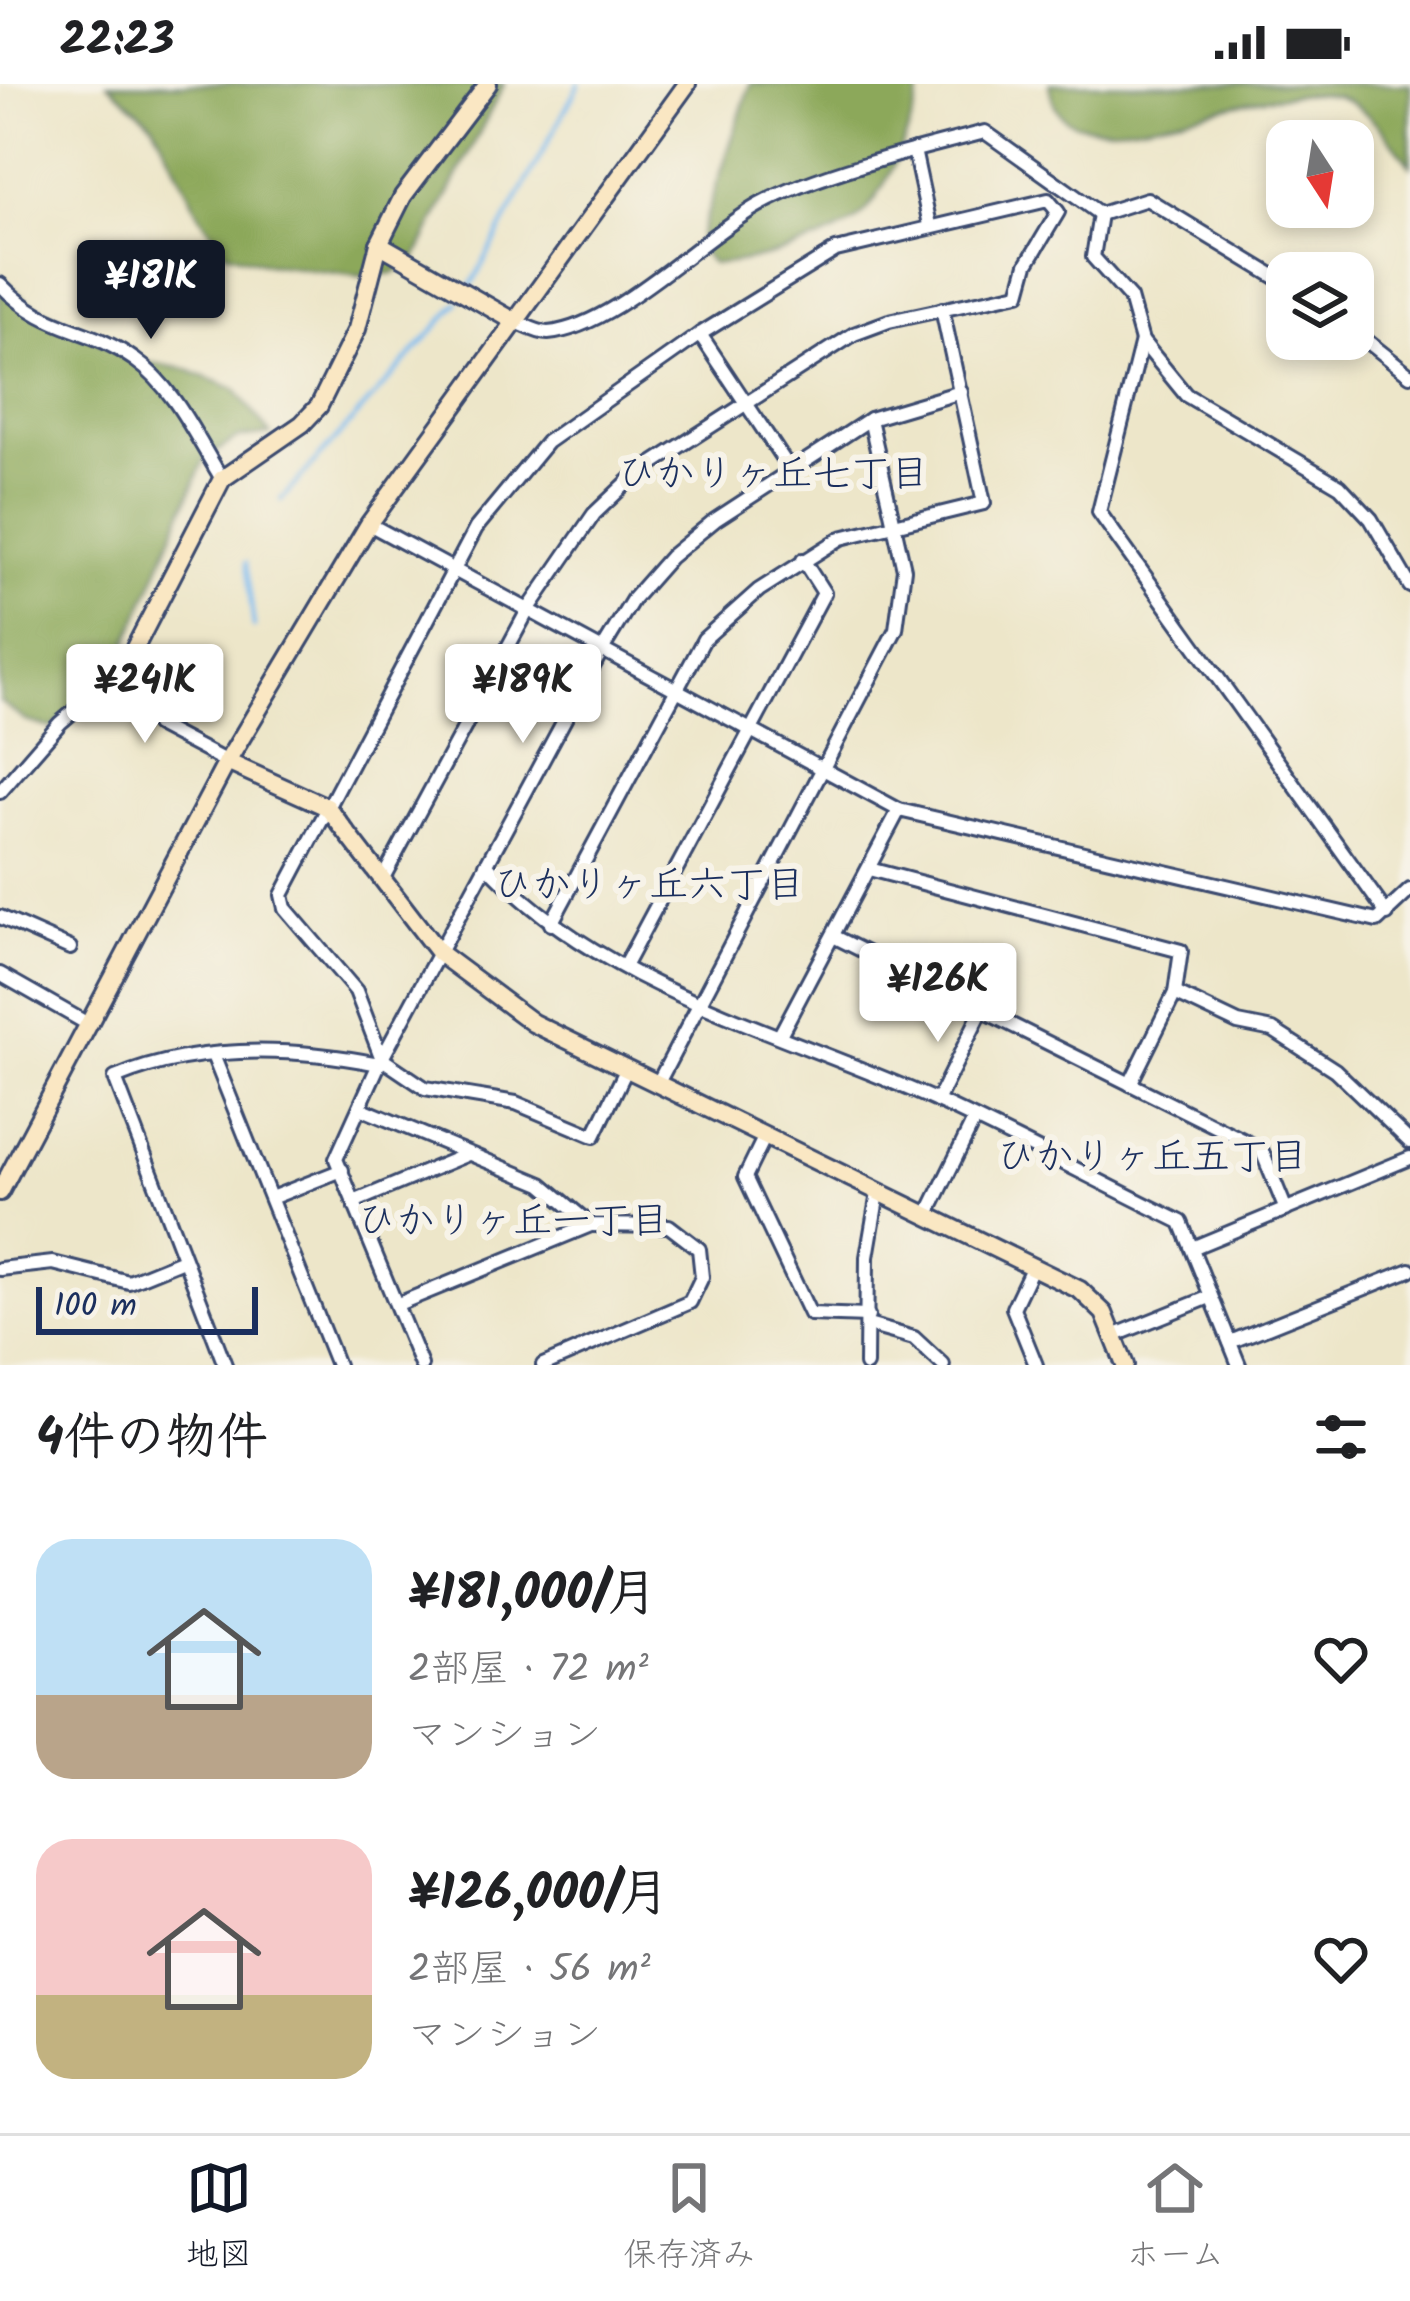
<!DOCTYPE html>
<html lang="ja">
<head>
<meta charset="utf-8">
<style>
  :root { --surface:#fff; --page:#f2f2f2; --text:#202124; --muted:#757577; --line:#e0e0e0; --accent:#111827 }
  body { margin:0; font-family:Kalam,"Klee One",sans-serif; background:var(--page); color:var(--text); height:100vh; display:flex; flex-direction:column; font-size:45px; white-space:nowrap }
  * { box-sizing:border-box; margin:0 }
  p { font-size:39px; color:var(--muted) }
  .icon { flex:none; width:66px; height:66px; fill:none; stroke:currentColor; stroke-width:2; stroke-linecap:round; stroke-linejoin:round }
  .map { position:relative; height:1281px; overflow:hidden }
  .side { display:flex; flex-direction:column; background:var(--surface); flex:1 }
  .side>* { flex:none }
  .needle { width:78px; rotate:168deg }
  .tools { position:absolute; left:1266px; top:36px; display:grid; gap:24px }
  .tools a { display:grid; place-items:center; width:108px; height:108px; border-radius:24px; background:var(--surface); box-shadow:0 6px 18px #0003; font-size:60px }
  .scale { position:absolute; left:36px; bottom:30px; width:222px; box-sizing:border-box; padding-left:12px; border:6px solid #1b2f5e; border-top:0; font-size:33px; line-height:42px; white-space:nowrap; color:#1b2f5e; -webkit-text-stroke:9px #f7f3e8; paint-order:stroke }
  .price { position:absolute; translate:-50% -102px; padding:0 27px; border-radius:12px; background:#fff; color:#222; font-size:39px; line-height:78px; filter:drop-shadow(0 3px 6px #0008) }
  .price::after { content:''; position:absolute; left:50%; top:72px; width:36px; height:27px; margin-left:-18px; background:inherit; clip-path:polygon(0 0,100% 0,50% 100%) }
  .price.on { background:var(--accent); color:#fff }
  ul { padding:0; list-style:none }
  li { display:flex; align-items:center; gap:36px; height:300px; padding:0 36px }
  li span { display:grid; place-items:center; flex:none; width:336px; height:240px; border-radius:36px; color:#555 }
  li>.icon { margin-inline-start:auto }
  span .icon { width:144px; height:144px; fill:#fffc; stroke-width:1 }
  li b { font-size:51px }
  h2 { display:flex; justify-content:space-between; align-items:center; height:144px; padding:0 36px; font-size:51px }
  .status { display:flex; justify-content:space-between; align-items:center; height:84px; padding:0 60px; background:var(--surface); direction:ltr }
  .status svg { height:33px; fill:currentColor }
  .dock { display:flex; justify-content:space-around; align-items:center; height:168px; border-top:3px solid var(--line); background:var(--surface); font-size:33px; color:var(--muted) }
  .dock a { display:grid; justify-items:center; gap:6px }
  .dock .on { color:var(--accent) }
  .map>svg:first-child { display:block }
  .forest { fill:#8ca85a; stroke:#546c5c; stroke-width:3 }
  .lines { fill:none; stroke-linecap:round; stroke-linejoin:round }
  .stream { stroke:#7bbbef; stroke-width:4.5 }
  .street-casing { stroke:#3a4a6e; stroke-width:18 }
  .secondary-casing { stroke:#3a4a6e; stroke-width:22 }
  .street { stroke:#fff; stroke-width:12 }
  .secondary { stroke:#fae7c3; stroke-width:16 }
  .labels { text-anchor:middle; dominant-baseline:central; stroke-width:12; stroke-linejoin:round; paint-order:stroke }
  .neighbourhood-label { font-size:39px; fill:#1b2f5e; stroke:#f7f3e8 }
</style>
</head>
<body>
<div class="status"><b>22:23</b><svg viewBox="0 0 49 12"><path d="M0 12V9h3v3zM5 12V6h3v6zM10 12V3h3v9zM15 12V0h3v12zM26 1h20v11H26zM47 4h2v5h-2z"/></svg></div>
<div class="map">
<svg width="1410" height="1281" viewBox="0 0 1410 1281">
  <rect width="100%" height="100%" fill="#f7f3e8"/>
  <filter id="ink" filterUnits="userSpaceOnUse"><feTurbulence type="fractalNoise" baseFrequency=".00833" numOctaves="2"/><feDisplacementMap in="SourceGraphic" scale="24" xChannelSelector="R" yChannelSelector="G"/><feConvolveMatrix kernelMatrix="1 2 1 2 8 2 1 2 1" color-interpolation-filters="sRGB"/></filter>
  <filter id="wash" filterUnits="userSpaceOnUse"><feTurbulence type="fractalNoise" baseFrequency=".004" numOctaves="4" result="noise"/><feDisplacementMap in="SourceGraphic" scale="48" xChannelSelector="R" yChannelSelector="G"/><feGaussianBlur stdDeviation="2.7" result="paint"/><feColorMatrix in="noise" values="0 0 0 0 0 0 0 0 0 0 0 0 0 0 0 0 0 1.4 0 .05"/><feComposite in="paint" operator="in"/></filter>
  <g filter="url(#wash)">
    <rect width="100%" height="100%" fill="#ede6c9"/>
    <g class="forest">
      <path d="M108 0H504L415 176 394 189 359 192 267 180 226 168 199 130 153 39Z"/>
      <path d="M750 0H919C920 29 885 108 864 129 837 156 750 181 712 180L700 166V152Z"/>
      <path d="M1049 0H1410V81C1390 55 1369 23 1336 12 1257 0 1148 57 1080 41 1059 37 1052 19 1049 0Z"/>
      <path d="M0 193 28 218 133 276 185 285 235 305 270 350 237 354 204 376 111 598 51 644 26 637 0 618Z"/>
    </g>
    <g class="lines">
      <g class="stream">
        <path d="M471 202 579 0"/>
        <path d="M281 416 458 219"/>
        <path d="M246 479 254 543"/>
      </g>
    </g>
  </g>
  <g filter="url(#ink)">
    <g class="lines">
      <defs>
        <g id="street">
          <path d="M914 66 930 141"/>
          <path d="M1100 130 1093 173 1130 214 1142 257 1186 311 1340 402 1371 435 1410 502"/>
          <path d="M1100 130 1147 115 1287 200"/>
          <path d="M0 200C49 251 86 240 135 276 175 304 197 355 222 395"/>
          <path d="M514 237C524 241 538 249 548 249 615 243 701 153 759 121 815 90 922 64 985 48L1100 130"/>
          <path d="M1353 246 1410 291"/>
          <path d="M700 250 791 387"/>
          <path d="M1142 257 1099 428 1387 830"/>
          <path d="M369 440 899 726 1377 837 1410 806"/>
          <path d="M0 708 60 639 125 583 157 641 227 678"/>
          <path d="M486 780C602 905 785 948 935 1016 1018 1054 1099 1098 1181 1138L1239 1281"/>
          <path d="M869 785 1181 867 1175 909 1130 1000"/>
          <path d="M383 794 528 526 594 430 635 391 854 250 889 237 1019 209 1027 180 1058 128 1048 116 836 166 700 250 547 358 476 444 282 811 285 824 356 907 382 975 425 1004 516 1019 594 1052 627 984"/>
          <path d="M0 833 70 864"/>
          <path d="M551 840 704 555 759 506 841 454 984 419 942 225"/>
          <path d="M833 852 1261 1065 1286 1126"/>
          <path d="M625 881 824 509 803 476"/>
          <path d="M0 890 88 940"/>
          <path d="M1175 909 1238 939 1273 946 1335 986 1410 1058"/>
          <path d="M780 951 899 726"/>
          <path d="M213 971 337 1281"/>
          <path d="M658 999 896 545 904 485 870 335"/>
          <path d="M937 1017 982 926"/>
          <path d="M360 1024 542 1100 591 1141 669 1142 699 1165 702 1193 690 1218 543 1281"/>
          <path d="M764 1054 745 1093 810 1230 868 1232"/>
          <path d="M271 1114 342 1086"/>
          <path d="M356 1117 468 1070"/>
          <path d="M928 1130 974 1036"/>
          <path d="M1192 1164 1410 1074"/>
          <path d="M1033 1182 1013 1224 1036 1281"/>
          <path d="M0 1185 53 1179 129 1198 183 1176"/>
          <path d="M398 1220 591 1141"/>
          <path d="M868 1241 914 1254 943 1281"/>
          <path d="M1113 1252 1210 1213"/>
          <path d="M1230 1258 1410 1186"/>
          <path d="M225 1281 115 994C199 959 292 963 379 980"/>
          <path d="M421 1281 336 1075 379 980 602 566 633 515 670 473 715 436 870 335 961 308"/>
          <path d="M866 1281 867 1173 878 1109"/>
        </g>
        <g id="secondary">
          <path d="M379 160 514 237"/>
          <path d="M125 583 222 395 302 340 319 322 357 245 379 160 403 112 488 0"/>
          <path d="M227 678 327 723 439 869 533 939 1080 1206 1104 1229 1125 1281"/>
          <path d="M0 1108 227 678 369 440 687 0"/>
        </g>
      </defs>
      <use href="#street" class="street-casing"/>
      <use href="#secondary" class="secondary-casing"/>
      <use href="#street" class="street"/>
      <use href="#secondary" class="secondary"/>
    </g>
  </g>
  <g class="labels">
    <g class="neighbourhood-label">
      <text x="773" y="392">ひかりヶ丘七丁目</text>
      <text x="649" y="803">ひかりヶ丘六丁目</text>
      <text x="1152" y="1075">ひかりヶ丘五丁目</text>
      <text x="513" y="1139">ひかりヶ丘一丁目</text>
    </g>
  </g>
</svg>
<div class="tools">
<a><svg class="needle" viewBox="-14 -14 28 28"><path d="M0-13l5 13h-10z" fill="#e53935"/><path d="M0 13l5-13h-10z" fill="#757577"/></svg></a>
<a><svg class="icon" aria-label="layers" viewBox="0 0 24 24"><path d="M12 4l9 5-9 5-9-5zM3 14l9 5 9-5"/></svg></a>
</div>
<div class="scale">100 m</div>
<b class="price on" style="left:151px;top:258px">¥181K</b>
<b class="price" style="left:145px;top:662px">¥241K</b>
<b class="price" style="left:523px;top:662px">¥189K</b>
<b class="price" style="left:938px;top:961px">¥126K</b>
</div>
<section class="side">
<h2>4件の物件<svg class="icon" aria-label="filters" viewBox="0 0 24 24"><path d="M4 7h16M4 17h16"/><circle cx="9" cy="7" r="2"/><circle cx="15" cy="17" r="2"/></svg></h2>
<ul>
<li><span style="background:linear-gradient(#bfe0f5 65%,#b9a48a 0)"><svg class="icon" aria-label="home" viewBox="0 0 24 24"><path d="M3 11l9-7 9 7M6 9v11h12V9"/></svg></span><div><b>¥181,000/月</b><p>2部屋 · 72 m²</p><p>マンション</p></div><svg class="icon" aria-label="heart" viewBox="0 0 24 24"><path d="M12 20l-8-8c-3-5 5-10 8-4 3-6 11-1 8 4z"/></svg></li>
<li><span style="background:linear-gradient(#f6c9c9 65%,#c2b280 0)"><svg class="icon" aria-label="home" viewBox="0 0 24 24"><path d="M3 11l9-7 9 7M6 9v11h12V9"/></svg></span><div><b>¥126,000/月</b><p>2部屋 · 56 m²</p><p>マンション</p></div><svg class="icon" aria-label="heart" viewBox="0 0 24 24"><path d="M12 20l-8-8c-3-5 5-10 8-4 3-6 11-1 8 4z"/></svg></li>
</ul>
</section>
<nav class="dock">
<a class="on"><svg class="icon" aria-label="map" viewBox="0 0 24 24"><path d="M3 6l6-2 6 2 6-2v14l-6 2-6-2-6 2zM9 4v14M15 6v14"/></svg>地図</a>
<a><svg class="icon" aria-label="saved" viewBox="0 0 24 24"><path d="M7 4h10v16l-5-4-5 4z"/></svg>保存済み</a>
<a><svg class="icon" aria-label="home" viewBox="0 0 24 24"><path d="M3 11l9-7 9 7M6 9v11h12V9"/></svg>ホーム</a>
</nav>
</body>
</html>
